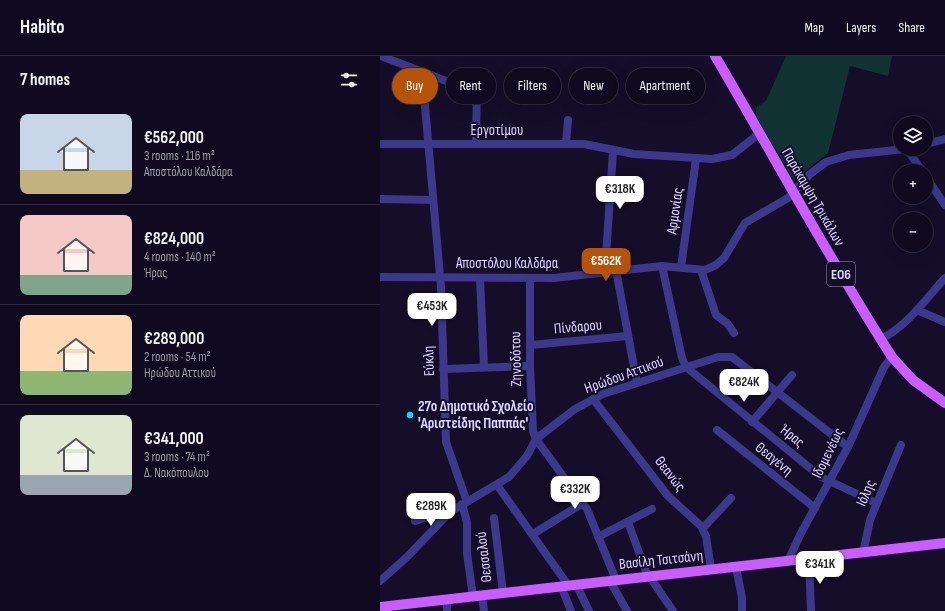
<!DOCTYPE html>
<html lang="en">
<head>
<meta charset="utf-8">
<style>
  :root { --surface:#0f0a1f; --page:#181328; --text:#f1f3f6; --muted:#9b9aa4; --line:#2f2b3d; --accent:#b45309 }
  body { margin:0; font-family:"Sofia Sans Condensed",sans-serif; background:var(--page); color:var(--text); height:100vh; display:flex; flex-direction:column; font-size:15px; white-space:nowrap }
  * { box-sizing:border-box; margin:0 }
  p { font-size:13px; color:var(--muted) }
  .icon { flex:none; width:22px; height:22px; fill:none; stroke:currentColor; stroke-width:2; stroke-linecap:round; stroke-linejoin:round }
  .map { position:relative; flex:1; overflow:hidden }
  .panel { display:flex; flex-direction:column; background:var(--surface); width:380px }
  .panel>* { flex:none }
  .banner { position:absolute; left:12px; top:12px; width:380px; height:36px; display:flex; gap:8px }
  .tools { position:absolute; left:513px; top:60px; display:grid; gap:8px }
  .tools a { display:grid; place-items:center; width:40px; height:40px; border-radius:50%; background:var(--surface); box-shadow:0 4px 16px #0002,0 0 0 1px var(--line); font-size:20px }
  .price { position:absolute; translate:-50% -34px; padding:0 9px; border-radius:8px; background:#fff; color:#222; font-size:13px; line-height:26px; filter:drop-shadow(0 1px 2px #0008) }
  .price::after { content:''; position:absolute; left:50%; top:24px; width:12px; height:9px; margin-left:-6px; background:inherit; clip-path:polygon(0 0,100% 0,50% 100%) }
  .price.on { background:var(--accent); color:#fff }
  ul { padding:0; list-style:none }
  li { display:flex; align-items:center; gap:12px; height:100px; padding:0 20px }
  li+li { border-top:1px solid var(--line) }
  li span { display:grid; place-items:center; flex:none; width:112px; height:80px; border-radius:8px; color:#555 }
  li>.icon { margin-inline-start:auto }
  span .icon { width:48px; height:48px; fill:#fffc; stroke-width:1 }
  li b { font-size:17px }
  h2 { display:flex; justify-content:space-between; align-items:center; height:48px; padding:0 20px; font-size:17px }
  .chip { padding:0 14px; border-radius:18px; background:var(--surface); box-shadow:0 4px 16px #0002,0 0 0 1px var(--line); font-size:14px; line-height:36px }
  .chip.on { background:var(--accent); color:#fff }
  header { display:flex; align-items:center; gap:24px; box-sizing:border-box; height:56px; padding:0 20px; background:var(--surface); border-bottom:1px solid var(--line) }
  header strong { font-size:19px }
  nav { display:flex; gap:22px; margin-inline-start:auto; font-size:14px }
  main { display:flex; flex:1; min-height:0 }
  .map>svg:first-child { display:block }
  .green { fill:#133 }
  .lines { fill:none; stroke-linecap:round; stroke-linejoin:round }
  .minor { stroke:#3e378b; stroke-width:8 }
  .major { stroke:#ca5dff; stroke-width:10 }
  .poi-dot { fill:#02daff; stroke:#140e29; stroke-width:1.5 }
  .labels { text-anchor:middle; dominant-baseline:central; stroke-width:4; stroke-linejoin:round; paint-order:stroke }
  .shield { fill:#140e29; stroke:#a19abf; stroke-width:1 }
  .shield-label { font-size:14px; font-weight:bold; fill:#ddd6ff }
  .street-label { font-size:15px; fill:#ddd6ff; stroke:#140e29 }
  .poi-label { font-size:15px; font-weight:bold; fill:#ddd6ff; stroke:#140e29; text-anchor:start }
</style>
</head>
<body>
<header>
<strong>Habito</strong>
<nav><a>Map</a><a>Layers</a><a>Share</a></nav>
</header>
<main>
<section class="panel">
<h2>7 homes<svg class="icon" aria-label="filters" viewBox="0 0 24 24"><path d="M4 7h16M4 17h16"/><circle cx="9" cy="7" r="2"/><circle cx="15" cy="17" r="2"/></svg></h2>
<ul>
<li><span style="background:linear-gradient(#c9d6e8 70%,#c2b280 0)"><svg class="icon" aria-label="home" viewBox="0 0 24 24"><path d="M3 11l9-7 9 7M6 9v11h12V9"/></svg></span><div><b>€562,000</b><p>3 rooms · 116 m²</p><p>Αποστόλου Καλδάρα</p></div></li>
<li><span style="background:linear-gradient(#f6c9c9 75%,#7fa58c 0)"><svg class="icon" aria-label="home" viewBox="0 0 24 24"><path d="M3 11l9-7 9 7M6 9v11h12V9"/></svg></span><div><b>€824,000</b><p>4 rooms · 140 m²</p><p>Ήρας</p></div></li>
<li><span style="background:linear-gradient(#ffd9b3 70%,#8fb573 0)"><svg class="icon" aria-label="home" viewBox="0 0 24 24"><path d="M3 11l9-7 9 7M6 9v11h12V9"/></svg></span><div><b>€289,000</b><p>2 rooms · 54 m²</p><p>Ηρώδου Αττικού</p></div></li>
<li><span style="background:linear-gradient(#dfe7d0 75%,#9aa5b1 0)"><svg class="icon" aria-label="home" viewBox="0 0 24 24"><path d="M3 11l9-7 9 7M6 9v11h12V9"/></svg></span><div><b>€341,000</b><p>3 rooms · 74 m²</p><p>Δ. Νακόπουλου</p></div></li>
</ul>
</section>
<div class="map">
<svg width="565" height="555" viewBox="0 0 565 555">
  <rect width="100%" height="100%" fill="#140e29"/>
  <path class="green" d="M406 0H512L508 20 470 10 448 97 414 124 377 62 375 52 386 45Z"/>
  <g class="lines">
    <g class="minor">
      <path d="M1 0 74 28 97 32 96 88"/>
      <path d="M42 16 61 231 66 386 87 446"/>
      <path d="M186 87 188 64"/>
      <path d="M0 88H204L254 98 332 103 352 99 380 77"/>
      <path d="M546 88 565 83"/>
      <path d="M527 93 542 115"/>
      <path d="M546 121 565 149"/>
      <path d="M0 143 52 144"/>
      <path d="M282 210 302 302 306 311 441 421 496 447"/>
      <path d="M301 211 316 103"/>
      <path d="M236 214 257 327"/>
      <path d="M321 214 336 259 348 268 354 277"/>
      <path d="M225 216 233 95"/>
      <path d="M0 221 174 222 282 210 325 214 336 209 344 202 365 167 408 142 430 118 446 106 469 99 525 93"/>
      <path d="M100 222 104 311"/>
      <path d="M150 222V310L153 375 156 383 207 453 236 524"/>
      <path d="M537 254 565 266"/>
      <path d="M501 283C528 269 545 244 565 222"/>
      <path d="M150 289 248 280"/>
      <path d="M63 313 150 310"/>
      <path d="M213 343 288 440 321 470 326 480 331 513"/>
      <path d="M372 366 412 319"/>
      <path d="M337 374 435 452"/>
      <path d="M117 429 188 529"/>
      <path d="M82 448 87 466V497L93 541"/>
      <path d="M114 462 123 537"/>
      <path d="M35 465 57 458 66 459"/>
      <path d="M248 466 268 521"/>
      <path d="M323 472 351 442"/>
      <path d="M153 478 203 447"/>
      <path d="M218 481 272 453"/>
      <path d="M483 497 490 464 521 389"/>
      <path d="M429 503 431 555"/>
      <path d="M408 505 420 479 468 391 504 311 512 301"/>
      <path d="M356 511 362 542V555"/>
      <path d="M270 521 293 555"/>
      <path d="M0 525 27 501 70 456 129 421 147 400 156 383 195 353 223 338 338 301H352L468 391"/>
      <path d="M230 525 247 555"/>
      <path d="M196 528 209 555"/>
      <path d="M181 530 191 555"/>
      <path d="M102 540 104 555"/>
      <path d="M67 555V544"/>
    </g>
    <g class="major">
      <path d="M335 0C394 100 449 203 512 301L533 324 565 347"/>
      <path d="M0 551 565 487"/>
    </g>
  </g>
  <circle class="poi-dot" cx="30" cy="359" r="4"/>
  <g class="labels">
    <rect class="shield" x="447" y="206" width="28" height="24" rx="3"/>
    <g class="shield-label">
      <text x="461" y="218">ΕΟ6</text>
    </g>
    <g class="street-label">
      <text x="117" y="74">Εργοτίμου</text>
      <text transform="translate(433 141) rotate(60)">Παράκαμψη Τρικάλων</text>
      <text transform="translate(295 155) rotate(-82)">Αρμονίας</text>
      <text x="127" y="207">Αποστόλου Καλδάρα</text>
      <text transform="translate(198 271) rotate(-5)">Πίνδαρου</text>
      <text transform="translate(136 303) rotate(-91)">Ζηνοδότου</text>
      <text transform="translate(49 305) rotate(-92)">Εύκλη</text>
      <text transform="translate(244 319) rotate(-20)">Ηρώδου Αττικού</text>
      <text transform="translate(412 380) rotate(39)">Ήρας</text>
      <text transform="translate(448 397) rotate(-64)">Ιδομενέως</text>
      <text transform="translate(394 403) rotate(39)">Θεαγένη</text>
      <text transform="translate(290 418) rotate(52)">Θεανώς</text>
      <text transform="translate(486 437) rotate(-67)">Ιόλης</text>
      <text transform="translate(104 501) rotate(-97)">Θεσσαλού</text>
      <text transform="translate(281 504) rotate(-6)">Βασίλη Τσιτσάνη</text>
    </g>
    <g class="poi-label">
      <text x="38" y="350">27ο Δημοτικό Σχολείο<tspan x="38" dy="17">'Αριστείδης Παππάς'</tspan></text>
    </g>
  </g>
</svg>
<div class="tools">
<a><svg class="icon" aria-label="layers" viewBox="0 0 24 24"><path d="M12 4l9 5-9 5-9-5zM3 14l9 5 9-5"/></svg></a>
<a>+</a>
<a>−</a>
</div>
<b class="price" style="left:240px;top:154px">€318K</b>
<b class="price on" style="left:226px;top:226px">€562K</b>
<b class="price" style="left:52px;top:271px">€453K</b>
<b class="price" style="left:364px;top:347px">€824K</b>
<b class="price" style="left:195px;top:454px">€332K</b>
<b class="price" style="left:51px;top:471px">€289K</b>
<b class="price" style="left:440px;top:529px">€341K</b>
<div class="banner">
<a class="chip on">Buy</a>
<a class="chip">Rent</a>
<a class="chip">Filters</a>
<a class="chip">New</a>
<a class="chip">Apartment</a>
</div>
</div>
</main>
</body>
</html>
